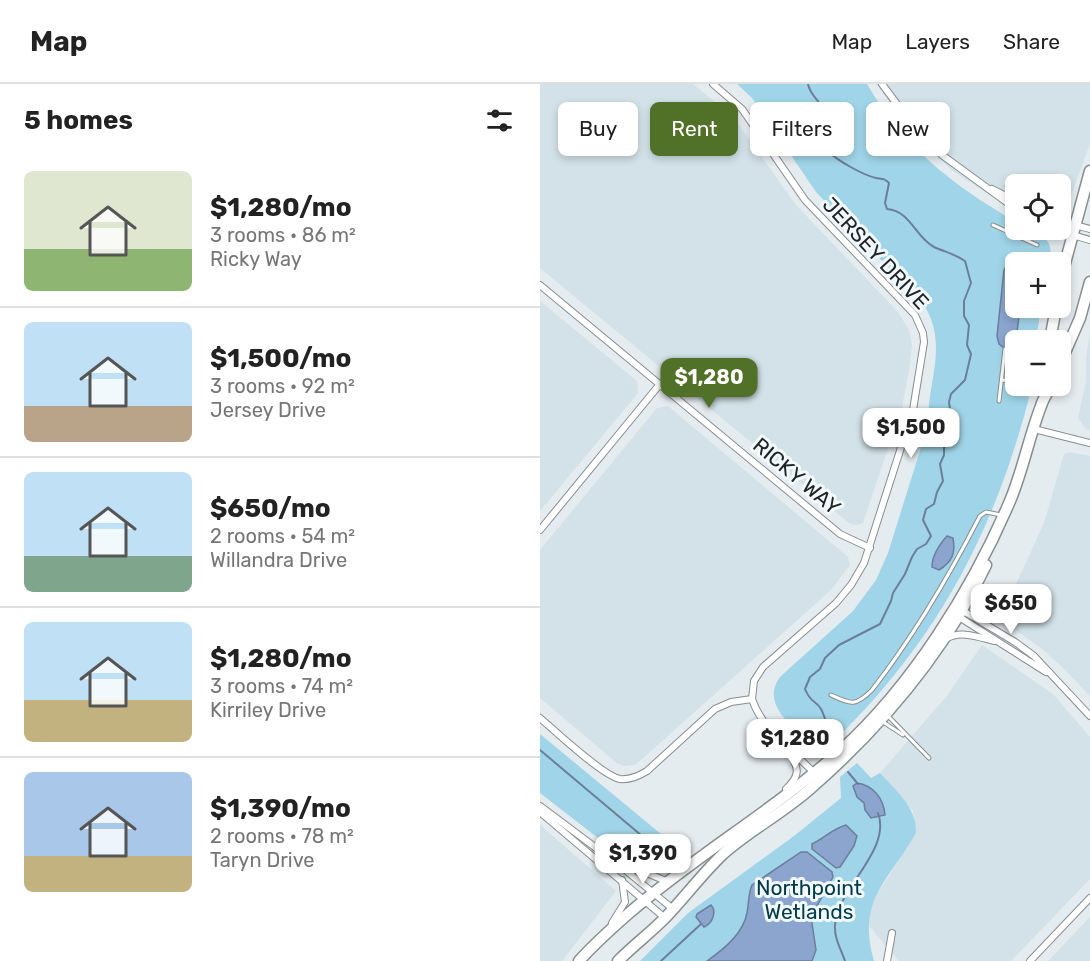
<!DOCTYPE html>
<html lang="en">
<head>
<meta charset="utf-8">
<style>
  :root { --surface:#fff; --page:#f6f6f6; --text:#222; --muted:#767676; --line:#e0e0e0; --accent:#507127 }
  body { margin:0; font-family:Rubik,sans-serif; background:var(--page); color:var(--text); height:100vh; display:flex; flex-direction:column; font-size:22px; white-space:nowrap }
  * { box-sizing:border-box; margin:0 }
  p { font-size:20px; color:var(--muted) }
  .icon { flex:none; width:33px; height:33px; fill:none; stroke:currentColor; stroke-width:2; stroke-linecap:round; stroke-linejoin:round }
  .map { position:relative; flex:1; overflow:hidden }
  .side { display:flex; flex-direction:column; background:var(--surface); width:540px }
  .side>* { flex:none }
  .top-card { position:absolute; left:18px; top:18px; width:441px; height:54px; display:flex; gap:12px }
  .fabs { position:absolute; left:465px; top:90px; display:grid; gap:12px }
  .fabs a { display:grid; place-items:center; width:66px; height:66px; border-radius:9px; background:var(--surface); box-shadow:0 3px 9px #0003; font-size:30px }
  .price { position:absolute; translate:-50% -51px; padding:0 14px; border-radius:12px; background:#fff; color:#222; font-size:20px; line-height:39px; filter:drop-shadow(0 2px 3px #0008) }
  .price::after { content:''; position:absolute; left:50%; top:36px; width:18px; height:14px; margin-left:-9px; background:inherit; clip-path:polygon(0 0,100% 0,50% 100%) }
  .price.on { background:var(--accent); color:#fff }
  ul { padding:0; list-style:none }
  li { display:flex; align-items:center; gap:18px; height:150px; padding:0 24px }
  li+li { border-top:2px solid var(--line) }
  li span { display:grid; place-items:center; flex:none; width:168px; height:120px; border-radius:9px; color:#555 }
  li>.icon { margin-inline-start:auto }
  span .icon { width:72px; height:72px; fill:#fffc; stroke-width:1 }
  li b { font-size:26px }
  h2 { display:flex; justify-content:space-between; align-items:center; height:72px; padding:0 24px; font-size:26px }
  .pill { padding:0 21px; border-radius:9px; background:var(--surface); box-shadow:0 3px 9px #0003; font-size:21px; line-height:54px }
  .pill.on { background:var(--accent); color:#fff }
  header { display:flex; align-items:center; gap:36px; box-sizing:border-box; height:84px; padding:0 30px; background:var(--surface); border-bottom:2px solid var(--line) }
  header strong { font-size:28px }
  nav { display:flex; gap:33px; margin-inline-start:auto; font-size:21px }
  main { display:flex; flex:1; min-height:0 }
  .map>svg:first-child { display:block }
  .built { fill:#d2e2e8 }
  .green { fill:#a0d5e9 }
  .water { fill:#8ba5cf; stroke:#6b7e9c; stroke-width:1.5 }
  .lines { fill:none; stroke-linecap:round; stroke-linejoin:round }
  .stream { stroke:#6b7e9c; stroke-width:2 }
  .service-casing { stroke:#878e90; stroke-width:5 }
  .minor-casing { stroke:#878e90; stroke-width:8 }
  .primary-casing { stroke:#878e90; stroke-width:13 }
  .service { stroke:#fff; stroke-width:3 }
  .minor { stroke:#fff; stroke-width:6 }
  .primary { stroke:#fff; stroke-width:10 }
  .labels { text-anchor:middle; dominant-baseline:central; stroke-width:6; stroke-linejoin:round; paint-order:stroke }
  .street-label { font-size:21px; fill:#212425; stroke:#f2f9fc }
  .park-label { font-size:21px; fill:#013a49; stroke:#f2f9fc }
</style>
</head>
<body>
<header>
<strong>Map</strong>
<nav><a>Map</a><a>Layers</a><a>Share</a></nav>
</header>
<main>
<section class="side">
<h2>5 homes<svg class="icon" aria-label="filters" viewBox="0 0 24 24"><path d="M4 7h16M4 17h16"/><circle cx="9" cy="7" r="2"/><circle cx="15" cy="17" r="2"/></svg></h2>
<ul>
<li><span style="background:linear-gradient(#dfe7d0 65%,#8fb573 0)"><svg class="icon" aria-label="home" viewBox="0 0 24 24"><path d="M3 11l9-7 9 7M6 9v11h12V9"/></svg></span><div><b>$1,280/mo</b><p>3 rooms · 86 m²</p><p>Ricky Way</p></div></li>
<li><span style="background:linear-gradient(#bfe0f5 70%,#b9a48a 0)"><svg class="icon" aria-label="home" viewBox="0 0 24 24"><path d="M3 11l9-7 9 7M6 9v11h12V9"/></svg></span><div><b>$1,500/mo</b><p>3 rooms · 92 m²</p><p>Jersey Drive</p></div></li>
<li><span style="background:linear-gradient(#bfe0f5 70%,#7fa58c 0)"><svg class="icon" aria-label="home" viewBox="0 0 24 24"><path d="M3 11l9-7 9 7M6 9v11h12V9"/></svg></span><div><b>$650/mo</b><p>2 rooms · 54 m²</p><p>Willandra Drive</p></div></li>
<li><span style="background:linear-gradient(#bfe0f5 65%,#c2b280 0)"><svg class="icon" aria-label="home" viewBox="0 0 24 24"><path d="M3 11l9-7 9 7M6 9v11h12V9"/></svg></span><div><b>$1,280/mo</b><p>3 rooms · 74 m²</p><p>Kirriley Drive</p></div></li>
<li><span style="background:linear-gradient(#a9c7e8 70%,#c2b280 0)"><svg class="icon" aria-label="home" viewBox="0 0 24 24"><path d="M3 11l9-7 9 7M6 9v11h12V9"/></svg></span><div><b>$1,390/mo</b><p>2 rooms · 78 m²</p><p>Taryn Drive</p></div></li>
</ul>
</section>
<div class="map">
<svg width="550" height="877" viewBox="0 0 550 877">
  <rect width="100%" height="100%" fill="#e5ecef"/>
  <g class="built">
    <path d="M0 0H153L194 34 256 121 358 228 369 246 372 261 369 287 362 323 323 439 318 441 310 440 0 184Z"/>
    <path d="M336 0H550V60L531 111 521 120 520 100H476L475 127 411 86 362 35Z"/>
    <path d="M0 217 97 297 98 309 0 427Z"/>
    <path d="M550 248V346L546 345 538 334 546 297V275Z"/>
    <path d="M128 322 308 473 310 481 291 506 101 676 95 681 84 682 78 680 0 614V466L117 324Z"/>
    <path d="M529 368 550 372V612L521 582 502 565 460 535 504 439 524 370Z"/>
    <path d="M442 561 513 610 550 653V795L471 877H359L328 841 330 826 338 809 376 749 373 727 340 689 406 613Z"/>
    <path d="M0 741 76 807 22 877H0Z"/>
    <path d="M550 833V877H508Z"/>
  </g>
  <g class="green">
    <path d="M197 0H327C347 34 375 67 406 91 427 109 452 123 475 138L476 146C498 146 515 153 510 178H476V224H501L496 256H476V302H492C455 450 396 560 285 666 262 652 216 622 241 592L313 527 336 496 348 469 388 341C387 297 409 262 384 221L276 108 212 14Z"/>
    <path d="M0 650 144 769 119 786 85 775 0 709Z"/>
    <path d="M317 679 331 694 340 689C356 707 377 723 376 749 349 797 316 816 334 877H100L148 829 254 752 301 714 300 693Z"/>
  </g>
  <g class="water">
    <path d="M468 180H475L476 224H480L477 248 473 260 464 264 459 260 457 252 464 186Z"/>
    <path d="M407 452 413 454C416 469 412 478 399 486L392 483C392 471 399 461 407 452Z"/>
    <path d="M317 699C333 701 344 715 345 731L331 734 325 726 324 719 317 713 313 702Z"/>
    <path d="M306 741 317 752 314 762 300 783 296 784 272 765V760C284 754 294 744 306 741Z"/>
    <path d="M113 754H121L132 765 128 773 118 780 99 769 101 762 106 755Z"/>
    <path d="M261 768H267L292 788 293 793 271 833 276 866 272 877H167C184 865 203 850 207 829 209 819 208 810 212 801Z"/>
    <path d="M171 821C177 827 173 839 164 843L156 833 157 830Z"/>
  </g>
  <g class="lines">
    <g class="stream">
      <path d="M268 0C270 11 278 15 283 24 291 38 289 52 289 68 298 77 323 91 336 94 342 95 344 94 349 99L345 119 347 125C371 127 375 153 394 163 405 168 415 170 425 177L431 199 424 217V232L429 241 427 261 431 270 425 296 411 310 409 318 410 325 395 339 396 348 404 362V371L400 380 403 397 397 408 394 420 386 425 383 436 391 452 386 460 377 465 372 473 365 490 353 509 351 517 340 540 299 561 285 574 280 585 270 593 265 605C271 620 275 615 281 625 286 634 287 645 292 654"/>
      <path d="M0 666 108 757"/>
      <path d="M308 688 318 700"/>
      <path d="M121 877 161 840"/>
      <path d="M305 877C301 865 294 854 295 841 297 805 352 766 338 729"/>
    </g>
    <defs>
      <g id="service">
        <path d="M453 141 497 161"/>
        <path d="M477 152 480 146"/>
        <path d="M463 296 476 299"/>
        <path d="M484 302 501 305"/>
        <path d="M459 317 465 265"/>
        <path d="M291 611C311 620 315 623 332 606 374 552 408 494 440 432L446 428 461 431"/>
        <path d="M348 632 389 674"/>
        <path d="M343 638 363 651"/>
      </g>
      <g id="minor">
        <path d="M342 0 371 39 402 71 476 125"/>
        <path d="M452 105 476 117"/>
        <path d="M520 137 550 145"/>
        <path d="M515 146 550 156"/>
        <path d="M0 201 300 450 330 464"/>
        <path d="M494 345 550 359"/>
        <path d="M0 446 120 300"/>
        <path d="M420 525 475 558 494 572 550 632"/>
        <path d="M416 531 506 588"/>
        <path d="M406 555C420 546 438 553 454 557"/>
        <path d="M212 615C222 646 253 666 274 689"/>
        <path d="M0 634C15 647 63 692 80 695 90 696 99 692 107 687L175 625 191 618 212 615 214 597 223 583 296 519 311 501 324 479 373 326 384 258 383 249 375 231 265 116 202 25 173 0"/>
        <path d="M246 705C263 689 257 683 248 664"/>
        <path d="M0 722 84 785 133 825"/>
        <path d="M0 728 125 834"/>
        <path d="M84 785 102 787 126 797"/>
        <path d="M72 839 85 818 82 796"/>
        <path d="M347 877 352 849"/>
        <path d="M490 877 550 814"/>
      </g>
      <g id="primary">
        <path d="M520 198 550 87"/>
        <path d="M510 256 516 224"/>
        <path d="M520 280 540 234 550 198"/>
        <path d="M39 877C54 860 71 845 88 830 156 771 233 727 300 667 372 602 432 506 470 417 483 386 489 353 501 322 503 315 508 308 511 302"/>
        <path d="M78 877C93 862 110 849 125 834 145 813 162 790 183 770 210 746 243 729 270 705 342 642 405 567 446 481"/>
      </g>
    </defs>
    <use href="#service" class="service-casing"/>
    <use href="#minor" class="minor-casing"/>
    <use href="#primary" class="primary-casing"/>
    <use href="#service" class="service"/>
    <use href="#minor" class="minor"/>
    <use href="#primary" class="primary"/>
  </g>
  <g class="labels">
    <g class="street-label">
      <text transform="translate(336 169) rotate(47)">JERSEY DRIVE</text>
      <text transform="translate(257 392) rotate(40)">RICKY WAY</text>
    </g>
    <g class="park-label">
      <text x="269" y="803">Northpoint<tspan x="269" dy="24">Wetlands</tspan></text>
    </g>
  </g>
</svg>
<div class="fabs">
<a><svg class="icon" aria-label="locate" viewBox="0 0 24 24"><circle cx="12" cy="12" r="6"/><path d="M12 2v4M12 18v4M2 12h4M18 12h4"/></svg></a>
<a>+</a>
<a>−</a>
</div>
<b class="price on" style="left:169px;top:325px">$1,280</b>
<b class="price" style="left:371px;top:375px">$1,500</b>
<b class="price" style="left:471px;top:551px">$650</b>
<b class="price" style="left:255px;top:686px">$1,280</b>
<b class="price" style="left:103px;top:801px">$1,390</b>
<div class="top-card">
<a class="pill">Buy</a>
<a class="pill on">Rent</a>
<a class="pill">Filters</a>
<a class="pill">New</a>
</div>
</div>
</main>
</body>
</html>
